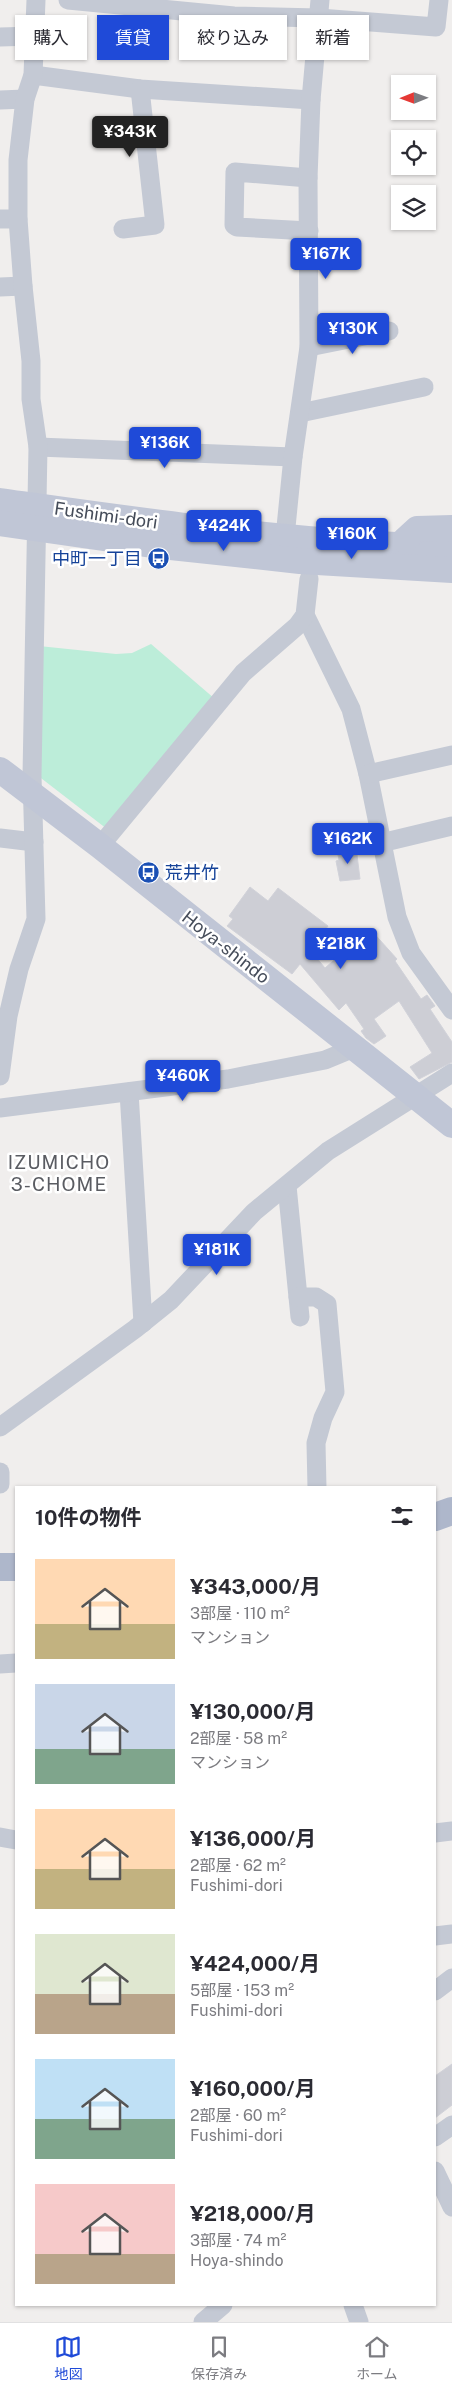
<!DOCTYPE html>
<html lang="ja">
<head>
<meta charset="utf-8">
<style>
  :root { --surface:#fff; --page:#f2f2f3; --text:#2b2b33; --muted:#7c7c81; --line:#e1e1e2; --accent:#1f4ad8 }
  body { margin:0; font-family:"Public Sans","Noto Sans JP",sans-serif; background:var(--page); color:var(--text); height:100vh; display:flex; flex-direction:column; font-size:19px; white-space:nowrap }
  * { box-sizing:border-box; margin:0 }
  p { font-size:16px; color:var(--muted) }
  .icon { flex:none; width:28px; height:28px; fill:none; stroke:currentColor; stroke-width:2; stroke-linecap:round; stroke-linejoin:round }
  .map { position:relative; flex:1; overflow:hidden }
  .drawer { position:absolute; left:15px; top:1486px; width:421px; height:820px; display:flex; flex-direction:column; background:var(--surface); border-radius:0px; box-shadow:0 1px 4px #0004 }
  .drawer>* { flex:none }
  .top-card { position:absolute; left:15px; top:15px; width:422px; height:45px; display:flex; gap:10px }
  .needle { width:32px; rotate:269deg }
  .controls { position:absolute; left:391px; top:75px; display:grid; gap:10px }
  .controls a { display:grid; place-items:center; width:45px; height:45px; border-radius:0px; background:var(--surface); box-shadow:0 1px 4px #0004; font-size:25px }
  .price { position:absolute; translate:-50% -42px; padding:0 11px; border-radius:5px; background:var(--accent); color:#fff; font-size:16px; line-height:32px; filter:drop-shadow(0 1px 2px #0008) }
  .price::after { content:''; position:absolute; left:50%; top:30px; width:15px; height:11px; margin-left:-8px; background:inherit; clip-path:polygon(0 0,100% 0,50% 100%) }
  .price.active { background:#222; color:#fff }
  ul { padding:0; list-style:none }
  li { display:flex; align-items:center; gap:15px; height:125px; padding:0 20px }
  li span { display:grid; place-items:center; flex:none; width:140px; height:100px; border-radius:0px; color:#555 }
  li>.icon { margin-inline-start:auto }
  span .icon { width:60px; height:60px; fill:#fffc; stroke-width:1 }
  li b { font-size:21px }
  h2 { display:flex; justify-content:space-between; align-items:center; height:60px; padding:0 20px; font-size:21px }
  .chip { padding:0 18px; border-radius:0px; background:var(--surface); box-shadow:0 1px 4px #0004; font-size:18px; line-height:45px }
  .chip.active { background:var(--accent); color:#fff }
  .menu { display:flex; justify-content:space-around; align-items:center; height:70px; border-top:1px solid var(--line); background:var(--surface); font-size:14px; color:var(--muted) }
  .menu a { display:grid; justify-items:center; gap:2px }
  .menu .active { color:var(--accent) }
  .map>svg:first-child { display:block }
  .green { fill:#bcedd9 }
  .building { fill:#cdced5; stroke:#d1d2d9 }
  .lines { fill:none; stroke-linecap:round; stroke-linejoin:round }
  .street { stroke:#c4c9d4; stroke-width:19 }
  .secondary { stroke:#c0c6d6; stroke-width:26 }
  .primary { stroke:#aeb7cb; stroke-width:28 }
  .labels { text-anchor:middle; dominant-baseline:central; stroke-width:5; stroke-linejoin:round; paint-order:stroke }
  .street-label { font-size:18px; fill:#464d5a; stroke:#fff }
  .transit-label { font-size:18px; fill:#164399; stroke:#fff; text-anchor:end }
  .neighbourhood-label { font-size:19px; letter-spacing:1px; fill:#5a5c62; stroke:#fff }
</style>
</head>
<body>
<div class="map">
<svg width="452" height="2322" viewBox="0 0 452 2322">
  <rect width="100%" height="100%" fill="#f0eeed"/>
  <path class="green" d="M151 644 215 699 107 829 37 775 39 646 116 654 132 653Z"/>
  <g class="building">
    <path d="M356 847 360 879 340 881 336 861 339 860 337 850Z"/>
    <path d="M250 887 268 901 278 888 328 926 310 950 325 968 370 929 397 959 395 961 421 999 427 995 435 1006 430 1009 452 1042V1062L419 1079 410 1067 432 1053 399 1001 374 1019 386 1036 374 1044 366 1038 361 1031 364 1029 346 1003 339 1010 300 964 292 974 227 926 233 919 229 916Z"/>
    <path d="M452 2064V2105L435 2118V2076Z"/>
  </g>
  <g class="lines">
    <g class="street">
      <path d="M68 0 234 16 319 18 436 27 439 0"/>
      <path d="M0 37 34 36"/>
      <path d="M33 75 140 89 311 100"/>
      <path d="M0 100 25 99"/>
      <path d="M308 178 235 172 234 225 237 227 309 231"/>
      <path d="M0 219H18"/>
      <path d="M123 229 155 225 140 89"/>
      <path d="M0 287 23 286"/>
      <path d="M309 347 389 331"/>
      <path d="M300 413 424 387"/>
      <path d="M38 447 293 457"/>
      <path d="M285 537 293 457 309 347 308 178 311 100 320 0"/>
      <path d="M305 615 351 709 368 774 397 917 411 953 452 1010"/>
      <path d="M368 774 452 755"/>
      <path d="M0 838 34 842"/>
      <path d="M381 843 452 826"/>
      <path d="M100 846 243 673 297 626 305 615 309 579"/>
      <path d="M0 1076 8 1016 19 969 36 919 32 776 38 447 31 399V361L23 286 18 219V160L25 99 33 75 36 0"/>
      <path d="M129 1092 143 1323"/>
      <path d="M0 1108 228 1079 325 1060 354 1048"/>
      <path d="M287 1186 300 1317"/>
      <path d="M298 1297H316L327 1304 335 1392 323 1418 316 1443 317 1488"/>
      <path d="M0 1427 135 1329 171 1300 254 1212 328 1151 452 1073"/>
      <path d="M0 1472V1484"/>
      <path d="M0 1664 16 1663"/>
      <path d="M435 1833 452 1831"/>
      <path d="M0 1837 16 1840"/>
      <path d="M435 1936 452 1934"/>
      <path d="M435 1991 452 1978"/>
      <path d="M435 2137 452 2125"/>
      <path d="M435 2171 452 2207"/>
      <path d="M353 2305 359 2322"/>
      <path d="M203 2322 223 2305"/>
    </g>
    <g class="secondary">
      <path d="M0 501C150 522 300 544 452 547"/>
      <path d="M0 523 152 545 300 561 452 570"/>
      <path d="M405 540 417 529 452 528"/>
      <path d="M0 770 100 846 452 1125"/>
    </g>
    <g class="primary">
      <path d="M435 1517 452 1511"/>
      <path d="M0 1567H16"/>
    </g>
  </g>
  <defs>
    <symbol id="bus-disc" viewBox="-11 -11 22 22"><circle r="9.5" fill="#1a4fb4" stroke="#fff"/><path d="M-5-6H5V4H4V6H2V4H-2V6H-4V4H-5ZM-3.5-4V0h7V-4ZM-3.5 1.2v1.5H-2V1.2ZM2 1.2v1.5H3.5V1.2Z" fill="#fff"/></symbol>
  </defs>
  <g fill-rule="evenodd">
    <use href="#bus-disc" x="146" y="546" width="25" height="25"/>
    <use href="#bus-disc" x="136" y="860" width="25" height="25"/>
  </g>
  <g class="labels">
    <g class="street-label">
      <text transform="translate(106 515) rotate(8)">Fushimi-dori</text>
      <text transform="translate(226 947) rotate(38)">Hoya-shindo</text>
    </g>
    <g class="transit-label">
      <text x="142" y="558">中町一丁目</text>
      <text x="165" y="872" text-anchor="start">荒井竹</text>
    </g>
    <g class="neighbourhood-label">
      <text x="59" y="1162">IZUMICHO<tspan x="59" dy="22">3-CHOME</tspan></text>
    </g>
  </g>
</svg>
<div class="controls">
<a><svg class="needle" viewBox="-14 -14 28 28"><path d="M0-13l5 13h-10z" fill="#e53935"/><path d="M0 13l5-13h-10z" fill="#7c7c81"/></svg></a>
<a><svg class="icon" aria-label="locate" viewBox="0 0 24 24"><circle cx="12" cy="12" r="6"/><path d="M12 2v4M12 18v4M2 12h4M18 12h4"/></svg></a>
<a><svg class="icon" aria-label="layers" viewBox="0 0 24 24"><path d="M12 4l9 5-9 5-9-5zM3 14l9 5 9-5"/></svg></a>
</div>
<b class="price active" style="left:130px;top:158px">¥343K</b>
<b class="price" style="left:326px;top:280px">¥167K</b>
<b class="price" style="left:353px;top:355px">¥130K</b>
<b class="price" style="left:165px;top:469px">¥136K</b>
<b class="price" style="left:224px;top:552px">¥424K</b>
<b class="price" style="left:352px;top:560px">¥160K</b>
<b class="price" style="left:348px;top:865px">¥162K</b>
<b class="price" style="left:341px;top:970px">¥218K</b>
<b class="price" style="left:183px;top:1102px">¥460K</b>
<b class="price" style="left:217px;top:1276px">¥181K</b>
<div class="top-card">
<a class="chip">購入</a>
<a class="chip active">賃貸</a>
<a class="chip">絞り込み</a>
<a class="chip">新着</a>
</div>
<section class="drawer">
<h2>10件の物件<svg class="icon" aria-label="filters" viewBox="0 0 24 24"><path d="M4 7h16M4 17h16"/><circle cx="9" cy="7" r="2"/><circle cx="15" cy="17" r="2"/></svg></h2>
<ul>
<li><span style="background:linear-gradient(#ffd9b3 65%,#c2b280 0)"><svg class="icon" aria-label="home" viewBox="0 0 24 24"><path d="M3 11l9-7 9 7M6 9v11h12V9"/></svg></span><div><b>¥343,000/月</b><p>3部屋 · 110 m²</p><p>マンション</p></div></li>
<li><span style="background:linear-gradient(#c9d6e8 65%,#7fa58c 0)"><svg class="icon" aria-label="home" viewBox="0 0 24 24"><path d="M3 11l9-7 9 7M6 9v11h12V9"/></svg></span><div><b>¥130,000/月</b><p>2部屋 · 58 m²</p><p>マンション</p></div></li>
<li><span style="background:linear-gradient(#ffd9b3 60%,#c2b280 0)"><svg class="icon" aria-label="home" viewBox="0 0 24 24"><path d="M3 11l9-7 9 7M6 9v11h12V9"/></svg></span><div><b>¥136,000/月</b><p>2部屋 · 62 m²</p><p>Fushimi-dori</p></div></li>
<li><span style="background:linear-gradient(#dfe7d0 60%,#b9a48a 0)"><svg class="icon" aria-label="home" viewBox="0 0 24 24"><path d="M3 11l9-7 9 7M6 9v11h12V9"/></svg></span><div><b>¥424,000/月</b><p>5部屋 · 153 m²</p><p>Fushimi-dori</p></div></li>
<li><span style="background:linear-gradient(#bfe0f5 60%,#7fa58c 0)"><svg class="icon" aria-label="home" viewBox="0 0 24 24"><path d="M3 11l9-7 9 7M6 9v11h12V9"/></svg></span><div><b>¥160,000/月</b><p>2部屋 · 60 m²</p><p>Fushimi-dori</p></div></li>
<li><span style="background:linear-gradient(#f6c9c9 70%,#b9a48a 0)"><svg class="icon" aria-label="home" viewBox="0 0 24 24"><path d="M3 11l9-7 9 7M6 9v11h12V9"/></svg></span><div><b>¥218,000/月</b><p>3部屋 · 74 m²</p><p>Hoya-shindo</p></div></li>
</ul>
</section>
</div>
<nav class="menu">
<a class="active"><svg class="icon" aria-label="map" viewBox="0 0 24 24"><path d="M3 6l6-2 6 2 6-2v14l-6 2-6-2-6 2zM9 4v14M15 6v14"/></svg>地図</a>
<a><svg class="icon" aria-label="saved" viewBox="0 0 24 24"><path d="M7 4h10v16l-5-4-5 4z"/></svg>保存済み</a>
<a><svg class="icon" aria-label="home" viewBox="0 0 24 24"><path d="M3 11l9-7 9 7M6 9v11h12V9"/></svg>ホーム</a>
</nav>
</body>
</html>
